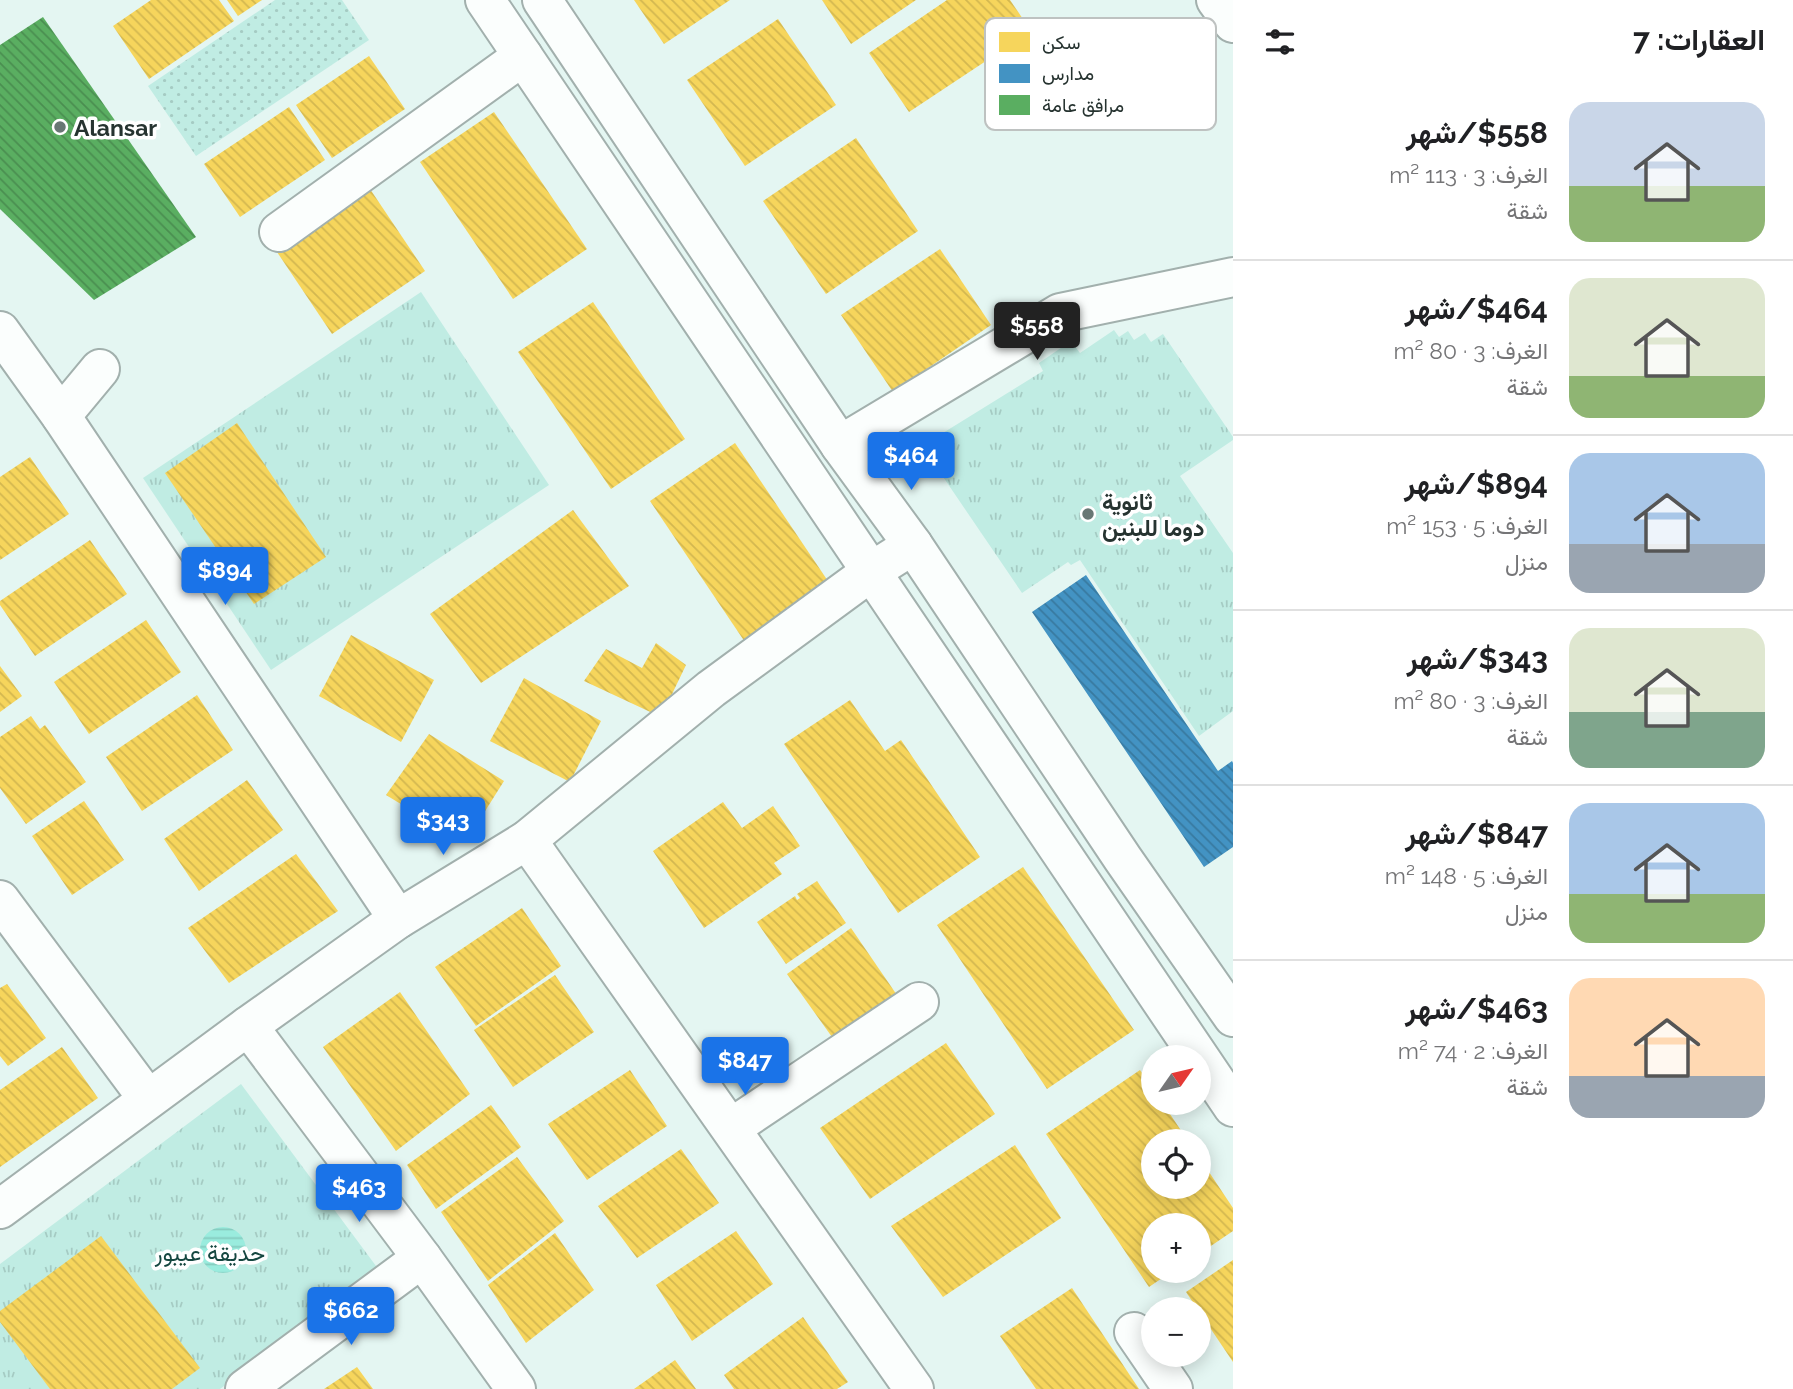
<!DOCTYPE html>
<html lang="ar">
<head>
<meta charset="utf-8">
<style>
  :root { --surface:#fff; --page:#f2f2f2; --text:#202124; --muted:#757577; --line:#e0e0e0; --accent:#1a73e8 }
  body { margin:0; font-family:Raleway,Vazirmatn,sans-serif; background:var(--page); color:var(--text); direction:rtl; height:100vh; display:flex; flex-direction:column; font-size:26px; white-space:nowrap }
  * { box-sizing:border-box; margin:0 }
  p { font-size:23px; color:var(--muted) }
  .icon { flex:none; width:38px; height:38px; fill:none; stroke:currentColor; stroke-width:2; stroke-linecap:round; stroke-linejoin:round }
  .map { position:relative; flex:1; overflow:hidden; direction:ltr }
  .panel { display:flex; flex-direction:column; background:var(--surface); width:560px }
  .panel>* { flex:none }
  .needle { width:46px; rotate:56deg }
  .controls { position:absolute; left:1141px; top:1045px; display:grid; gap:14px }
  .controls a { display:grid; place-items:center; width:70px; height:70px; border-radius:50%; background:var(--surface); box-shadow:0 4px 18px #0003; font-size:35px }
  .price { position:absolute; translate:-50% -60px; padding:0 16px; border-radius:7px; background:var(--accent); color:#fff; font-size:23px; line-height:46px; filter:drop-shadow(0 2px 4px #0008) }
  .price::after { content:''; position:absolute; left:50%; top:42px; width:21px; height:16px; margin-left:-10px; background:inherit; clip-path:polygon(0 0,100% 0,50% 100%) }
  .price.on { background:#222; color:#fff }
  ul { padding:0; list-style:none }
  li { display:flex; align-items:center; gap:21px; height:175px; padding:0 28px }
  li+li { border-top:2px solid var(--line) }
  li span { display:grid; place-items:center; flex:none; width:196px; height:140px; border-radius:21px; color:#555 }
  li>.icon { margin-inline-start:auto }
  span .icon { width:84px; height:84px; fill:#fffc; stroke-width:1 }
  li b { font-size:30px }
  h2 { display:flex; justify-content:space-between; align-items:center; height:84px; padding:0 28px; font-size:30px }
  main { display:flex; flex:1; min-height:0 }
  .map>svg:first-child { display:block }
  .park { fill:url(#park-tufts) }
  .garden { fill:url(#garden-dots) }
  .water { fill:url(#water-rules) }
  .homes { fill:url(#homes-back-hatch) }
  .schools { fill:url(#schools-back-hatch) }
  .public { fill:url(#public-back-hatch) }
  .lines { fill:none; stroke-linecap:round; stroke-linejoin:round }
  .minor-casing { stroke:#a2b0ad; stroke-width:42 }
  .major-casing { stroke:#a2b0ad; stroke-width:42 }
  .minor { stroke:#fbfefd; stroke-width:38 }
  .major { stroke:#fbfefd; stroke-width:38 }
  .poi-dot { fill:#687774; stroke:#fff; stroke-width:2.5 }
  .labels { text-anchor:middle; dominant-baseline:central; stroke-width:7; stroke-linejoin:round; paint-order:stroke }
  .poi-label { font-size:23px; font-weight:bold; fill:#263330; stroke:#fff; text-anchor:start }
  .park-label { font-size:23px; fill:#154740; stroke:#fff }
  .key { fill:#fff; stroke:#bec2c1; stroke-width:2 }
  .key-label { font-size:19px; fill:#263330 }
</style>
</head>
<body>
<main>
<section class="panel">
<h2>العقارات: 7<svg class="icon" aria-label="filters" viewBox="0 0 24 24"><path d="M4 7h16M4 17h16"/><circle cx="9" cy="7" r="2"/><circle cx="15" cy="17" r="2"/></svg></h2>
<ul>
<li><span style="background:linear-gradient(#c9d6e8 60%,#8fb573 0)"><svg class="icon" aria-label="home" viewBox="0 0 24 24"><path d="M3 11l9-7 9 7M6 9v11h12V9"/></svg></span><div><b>$558/شهر</b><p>الغرف: 3 · 113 m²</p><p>شقة</p></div></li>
<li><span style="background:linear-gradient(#dfe7d0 70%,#8fb573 0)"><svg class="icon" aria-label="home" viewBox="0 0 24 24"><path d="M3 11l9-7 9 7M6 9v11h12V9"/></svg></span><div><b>$464/شهر</b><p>الغرف: 3 · 80 m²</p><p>شقة</p></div></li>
<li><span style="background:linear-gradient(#a9c7e8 65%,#9aa5b1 0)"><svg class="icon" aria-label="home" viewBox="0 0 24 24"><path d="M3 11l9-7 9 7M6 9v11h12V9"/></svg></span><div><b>$894/شهر</b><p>الغرف: 5 · 153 m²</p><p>منزل</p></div></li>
<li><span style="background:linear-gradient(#dfe7d0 60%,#7fa58c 0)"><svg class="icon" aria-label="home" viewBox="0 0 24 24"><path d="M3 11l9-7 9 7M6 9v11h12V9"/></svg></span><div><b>$343/شهر</b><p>الغرف: 3 · 80 m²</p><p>شقة</p></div></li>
<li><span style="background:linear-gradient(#a9c7e8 65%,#8fb573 0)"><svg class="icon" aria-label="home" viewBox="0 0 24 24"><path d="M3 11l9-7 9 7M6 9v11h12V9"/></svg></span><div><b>$847/شهر</b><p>الغرف: 5 · 148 m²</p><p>منزل</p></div></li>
<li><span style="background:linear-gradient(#ffd9b3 70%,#9aa5b1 0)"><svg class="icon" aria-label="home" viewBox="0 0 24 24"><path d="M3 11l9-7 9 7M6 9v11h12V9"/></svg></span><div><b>$463/شهر</b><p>الغرف: 2 · 74 m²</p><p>شقة</p></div></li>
</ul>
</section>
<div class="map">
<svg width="1233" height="1389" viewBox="0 0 1233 1389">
  <defs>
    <pattern id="park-tufts" width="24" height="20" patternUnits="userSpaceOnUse" patternTransform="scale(1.75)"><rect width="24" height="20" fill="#c0ece3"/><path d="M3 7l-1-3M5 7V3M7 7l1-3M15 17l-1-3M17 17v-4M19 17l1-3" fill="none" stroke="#a5cbc3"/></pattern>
    <pattern id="garden-dots" width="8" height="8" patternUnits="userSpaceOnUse" patternTransform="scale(1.75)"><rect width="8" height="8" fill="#c0ece3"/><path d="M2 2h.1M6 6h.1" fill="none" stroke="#a5cbc3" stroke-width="1.8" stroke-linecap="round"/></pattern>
    <pattern id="water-rules" width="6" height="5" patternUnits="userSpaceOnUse" patternTransform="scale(1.75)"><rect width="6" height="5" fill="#9aecde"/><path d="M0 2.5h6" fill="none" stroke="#85cbbf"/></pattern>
    <pattern id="homes-back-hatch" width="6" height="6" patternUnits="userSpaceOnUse" patternTransform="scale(1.75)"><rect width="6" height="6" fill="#f6d55c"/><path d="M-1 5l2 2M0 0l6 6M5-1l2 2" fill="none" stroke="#d3b750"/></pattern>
    <pattern id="schools-back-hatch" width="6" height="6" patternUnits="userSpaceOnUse" patternTransform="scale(1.75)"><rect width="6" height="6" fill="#4393c3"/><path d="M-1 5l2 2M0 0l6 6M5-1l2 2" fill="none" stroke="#38799f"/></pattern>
    <pattern id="public-back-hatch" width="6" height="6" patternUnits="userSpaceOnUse" patternTransform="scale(1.75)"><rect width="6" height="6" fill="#5aae61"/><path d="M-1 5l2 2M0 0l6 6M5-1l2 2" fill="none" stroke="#4a8e50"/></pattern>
  </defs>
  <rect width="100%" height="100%" fill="#e4f6f2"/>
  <g class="park">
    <path d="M421 292 549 485 271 670 143 478Z"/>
    <path d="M1114 330 1119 337 1128 331 1134 340 1145 333 1151 342 1163 334 1233 437V440L1180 476 1233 553V711L1199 736 1080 560 1071 565 1068 562 1022 593 916 437 924 432 930 441 1043 371 1039 363 1071 341 1080 353Z"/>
    <path d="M241 1084 379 1270 220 1389H0V1264Z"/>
  </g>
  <path class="garden" d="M275 0H342L369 40 196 156 148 86Z"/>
  <circle class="water" cx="223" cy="1250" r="23"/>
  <g class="homes">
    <path d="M151 0H219L234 21 149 79 113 26Z"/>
    <path d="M227 0H262L238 16Z"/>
    <path d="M634 0H730L664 44Z"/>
    <path d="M822 0H916L851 44Z"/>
    <path d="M947 0H1010L1031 31 909 112 869 53Z"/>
    <path d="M778 19 836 105 745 166 687 80Z"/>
    <path d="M369 56 405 109 332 158 296 105Z"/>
    <path d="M289 107 325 160 240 217 204 164Z"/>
    <path d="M494 112 587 249 513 299 420 162Z"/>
    <path d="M856 138 918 231 826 294 763 201Z"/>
    <path d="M370 189 425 271 332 334 277 252Z"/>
    <path d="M940 249 991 325 893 392 841 315Z"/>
    <path d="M593 302 685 439 611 489 518 352Z"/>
    <path d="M237 423 326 557 254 604 165 473Z"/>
    <path d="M735 443 836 593 751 651 650 501Z"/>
    <path d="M30 457 69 514 0 560V477Z"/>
    <path d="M573 510 629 586 481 683 430 614Z"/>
    <path d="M90 540 127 594 35 656 0 605V601Z"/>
    <path d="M146 620 181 672 89 734 54 682Z"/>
    <path d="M351 635 434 680 401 742 319 696Z"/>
    <path d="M656 643 686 665 661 717 584 681 606 649 642 668Z"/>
    <path d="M0 666 22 696 0 712Z"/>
    <path d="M524 678 601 721 570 782 490 741Z"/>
    <path d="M197 695 233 750 142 811 106 757Z"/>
    <path d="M850 700 885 751 901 740 980 857 898 913 784 744Z"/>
    <path d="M31 716 40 729 45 725 86 782 26 824 0 788V737Z"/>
    <path d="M429 734 504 781 465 843 386 795Z"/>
    <path d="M247 780 283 830 199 891 164 839Z"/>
    <path d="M84 801 124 860 72 895 32 836Z"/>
    <path d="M723 802 742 828 773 806 800 846 774 863 782 874 704 928 653 851Z"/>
    <path d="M296 854 338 911 229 983 188 928Z"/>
    <path d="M1023 867 1134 1030 1047 1089 937 925Z"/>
    <path d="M817 881 846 923 786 964 757 922 795 896 797 900 800 898 797 894Z"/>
    <path d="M522 908 561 966 476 1026 435 967Z"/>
    <path d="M851 928 901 1001 837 1044 787 974Z"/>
    <path d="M555 975 594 1032 513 1087 474 1030Z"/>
    <path d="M7 984 46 1038 8 1066 0 1056V988Z"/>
    <path d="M400 992 470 1094 396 1151 323 1047Z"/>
    <path d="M946 1043 995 1114 870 1199 820 1128Z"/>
    <path d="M62 1047 98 1098 0 1167V1090Z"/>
    <path d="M630 1070 667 1126 587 1180 548 1124Z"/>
    <path d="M1140 1070 1153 1090V1102H1162L1188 1141H1153V1186H1199V1157L1233 1208V1231L1199 1254V1225H1153V1270H1174L1149 1287 1046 1134Z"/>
    <path d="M491 1105 521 1147 436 1209 407 1165Z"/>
    <path d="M1015 1145 1061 1218 943 1297 891 1226Z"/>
    <path d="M681 1149 719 1203 637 1258 598 1206Z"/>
    <path d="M517 1157 564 1221 488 1281 441 1212Z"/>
    <path d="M736 1231 773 1284 692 1341 656 1285Z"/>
    <path d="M555 1233 594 1290 526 1343 488 1285Z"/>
    <path d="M101 1236 200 1368 172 1389H50L0 1322V1311Z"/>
    <path d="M1233 1260V1362L1186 1292Z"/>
    <path d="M1072 1288 1139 1389H1036L1000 1336Z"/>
    <path d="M803 1317 848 1382 837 1389H734L724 1375Z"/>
    <path d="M675 1360 696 1389H634Z"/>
    <path d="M357 1367 373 1389H324Z"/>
  </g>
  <path class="schools" d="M1086 575 1218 771 1232 761 1233 763V847L1204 867 1032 612Z"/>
  <path class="public" d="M43 17 196 237 94 300 0 209V45Z"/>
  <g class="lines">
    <defs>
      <g id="minor">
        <path d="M1216 0 1233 23"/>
        <path d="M279 232 523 56"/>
        <path d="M0 331 61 416 398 919"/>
        <path d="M61 416 100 369"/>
        <path d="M840 445 1060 313 1233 277"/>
        <path d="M527 840 914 1389"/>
        <path d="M0 900 148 1099"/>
        <path d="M248 1026 422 1258 516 1389"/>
        <path d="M731 1128 919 1002"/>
        <path d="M0 1209 248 1026 398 919 527 840 711 689 872 571 913 545"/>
        <path d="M1134 1332 1173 1389"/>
        <path d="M245 1389 422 1258"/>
      </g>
      <g id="major">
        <path d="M485 0 1233 1107"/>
        <path d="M542 0 840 445 913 545 1123 859 1233 1017"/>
      </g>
    </defs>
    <use href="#minor" class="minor-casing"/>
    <use href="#major" class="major-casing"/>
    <use href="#minor" class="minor"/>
    <use href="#major" class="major"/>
  </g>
  <g class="poi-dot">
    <circle cx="60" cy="127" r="7"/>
    <circle cx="1088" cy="514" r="7"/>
  </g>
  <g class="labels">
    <g class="poi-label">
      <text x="74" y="127">Alansar</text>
      <text x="1102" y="501">ثانوية<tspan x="1102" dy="26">دوما للبنين</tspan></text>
    </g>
    <g class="park-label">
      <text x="210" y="1252">حديقة عيبور</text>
    </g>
  </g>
  <rect x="985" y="18" width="231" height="112" rx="10" class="key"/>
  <rect x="999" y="32" width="31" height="20" fill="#f6d55c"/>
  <rect x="999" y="64" width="31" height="19" fill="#4393c3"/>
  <rect x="999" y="95" width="31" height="20" fill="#5aae61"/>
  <g class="key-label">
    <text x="1042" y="49">سكن</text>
    <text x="1042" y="80">مدارس</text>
    <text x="1042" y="112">مرافق عامة</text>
  </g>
</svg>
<div class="controls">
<a><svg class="needle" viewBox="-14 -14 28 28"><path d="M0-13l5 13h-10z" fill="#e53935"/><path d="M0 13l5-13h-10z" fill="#757577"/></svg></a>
<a><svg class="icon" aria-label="locate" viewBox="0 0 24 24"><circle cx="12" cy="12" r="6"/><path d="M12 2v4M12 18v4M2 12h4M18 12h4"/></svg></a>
<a>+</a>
<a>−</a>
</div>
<b class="price on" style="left:1037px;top:362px">$558</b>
<b class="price" style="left:911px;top:492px">$464</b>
<b class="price" style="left:225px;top:607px">$894</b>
<b class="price" style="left:443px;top:857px">$343</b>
<b class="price" style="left:745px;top:1097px">$847</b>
<b class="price" style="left:359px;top:1224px">$463</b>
<b class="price" style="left:351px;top:1347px">$662</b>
</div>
</main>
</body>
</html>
